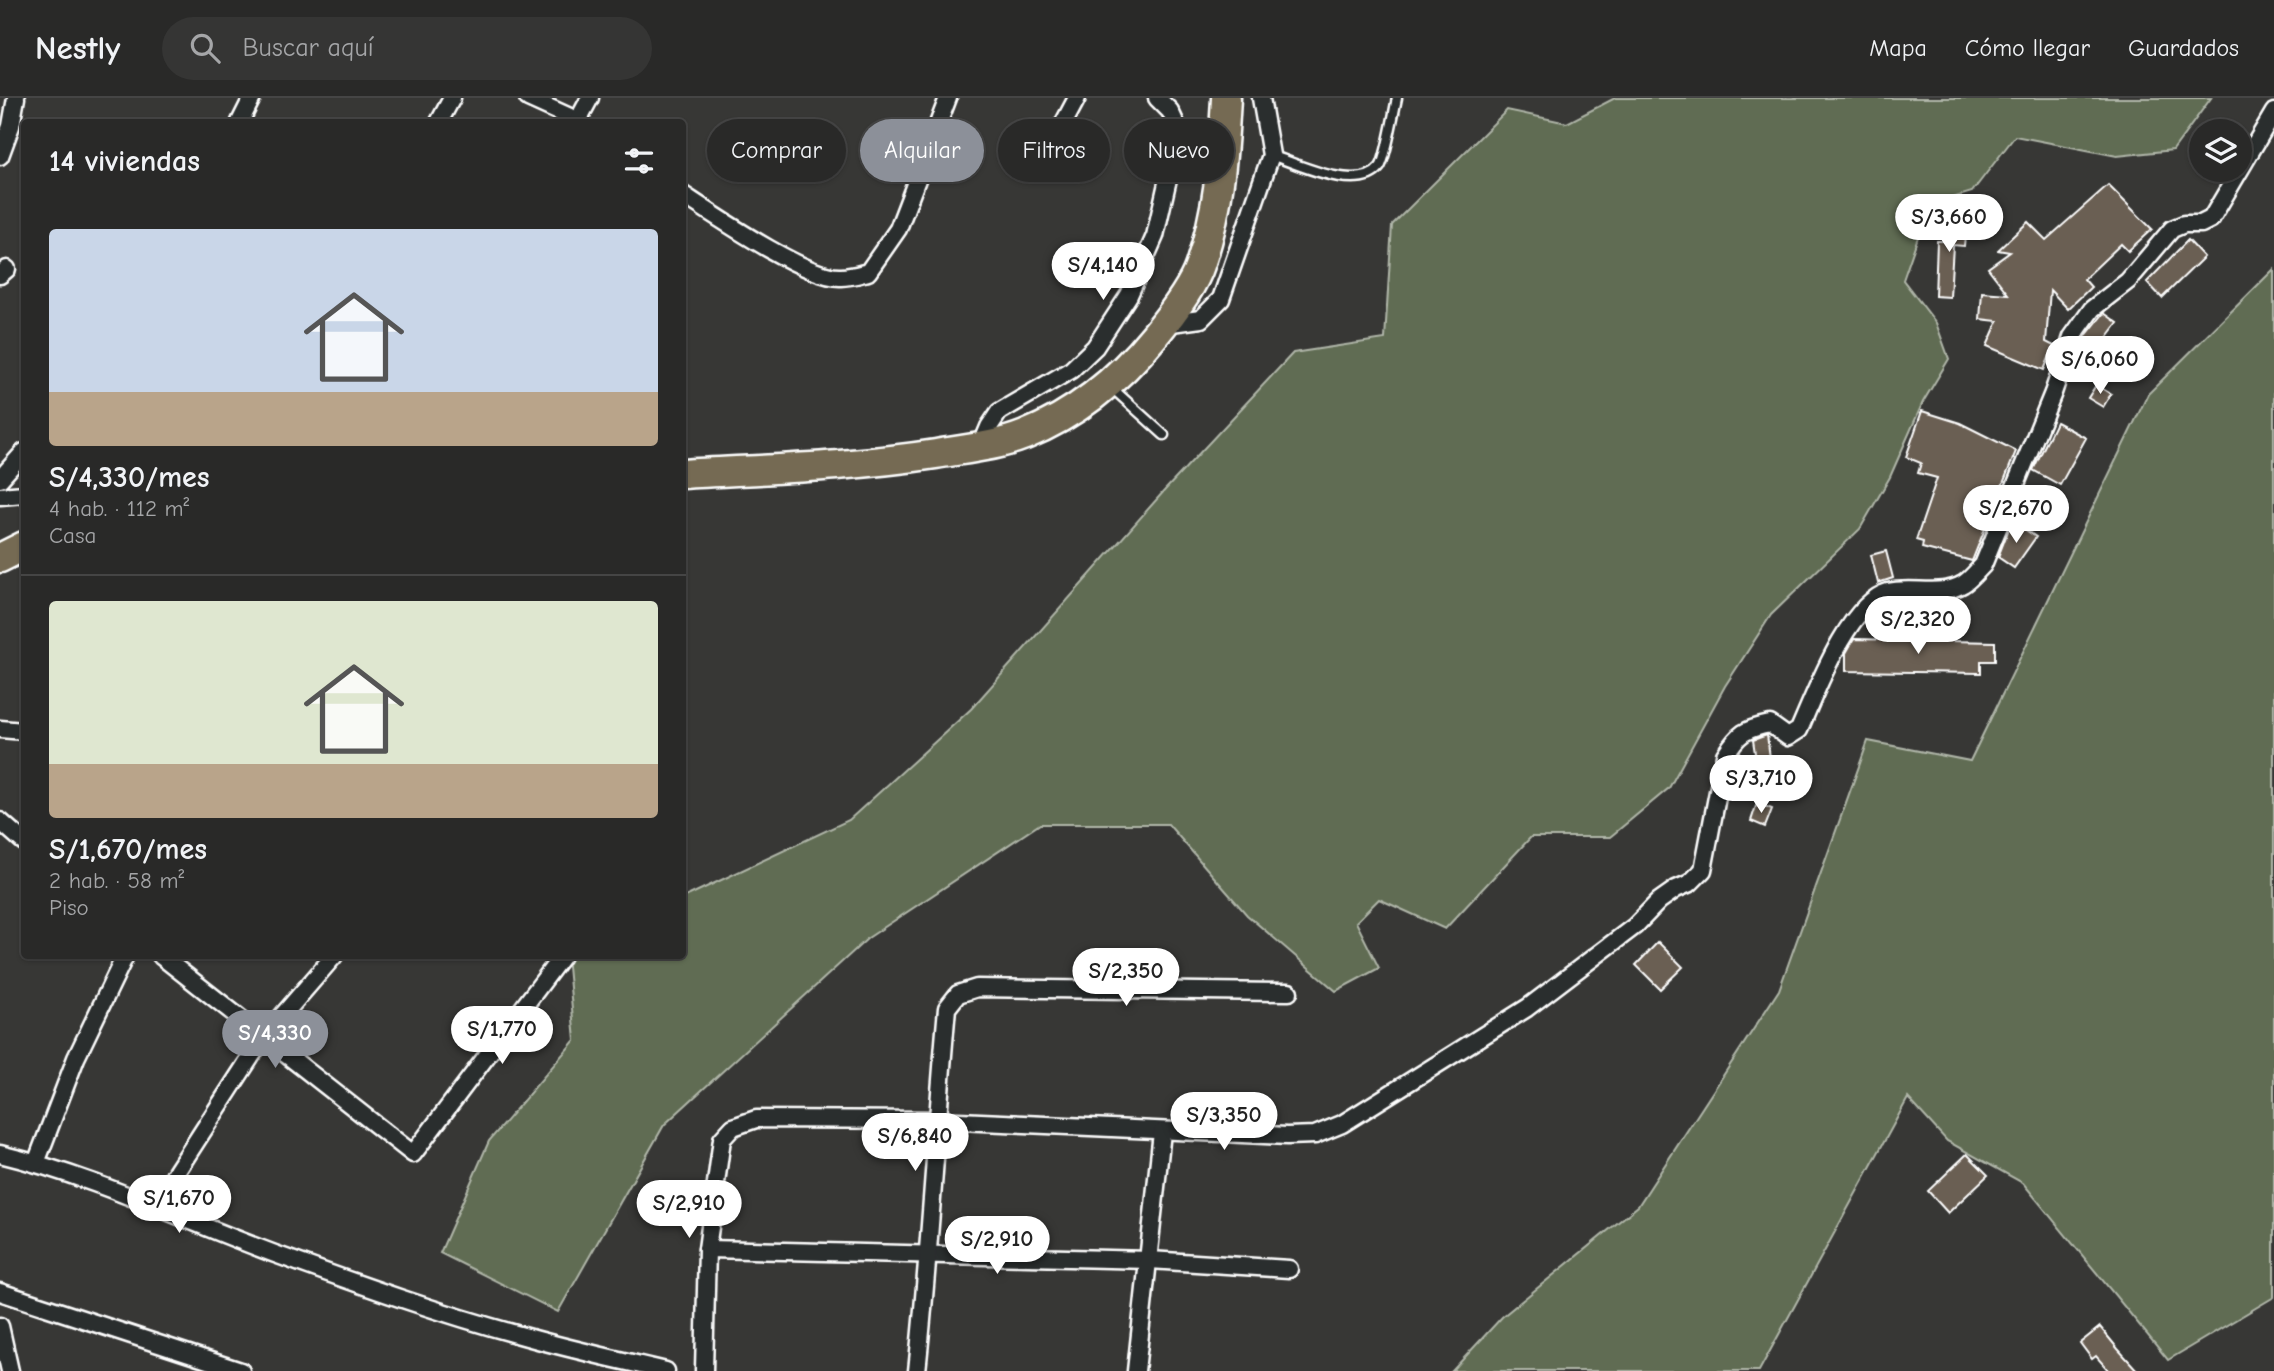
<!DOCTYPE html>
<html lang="es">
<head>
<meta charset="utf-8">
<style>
  :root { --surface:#292928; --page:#353534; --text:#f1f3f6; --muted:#a5a6a8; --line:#454545; --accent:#8c9099 }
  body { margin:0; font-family:"Comic Neue",sans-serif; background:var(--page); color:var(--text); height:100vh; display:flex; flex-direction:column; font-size:26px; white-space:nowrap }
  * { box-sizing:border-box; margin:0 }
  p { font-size:23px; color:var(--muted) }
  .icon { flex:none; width:38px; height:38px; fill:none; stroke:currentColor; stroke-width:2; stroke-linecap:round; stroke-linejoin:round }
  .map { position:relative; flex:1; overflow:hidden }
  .panel { position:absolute; left:21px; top:21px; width:665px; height:840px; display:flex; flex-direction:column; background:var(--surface); border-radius:7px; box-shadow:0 2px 5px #0004,0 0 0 2px var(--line) }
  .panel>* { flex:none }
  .top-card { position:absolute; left:707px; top:21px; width:665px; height:63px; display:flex; gap:14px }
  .buttons { position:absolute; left:2189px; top:21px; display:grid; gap:14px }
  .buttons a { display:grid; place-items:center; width:63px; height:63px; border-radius:50%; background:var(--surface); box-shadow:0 2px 5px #0004,0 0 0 2px var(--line); font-size:35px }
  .price { position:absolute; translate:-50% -60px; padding:0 16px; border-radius:24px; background:#fff; color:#222; font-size:23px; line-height:46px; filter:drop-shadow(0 2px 4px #0008) }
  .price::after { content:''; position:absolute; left:50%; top:42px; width:21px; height:16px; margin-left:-10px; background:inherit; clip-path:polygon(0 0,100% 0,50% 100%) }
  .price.active { background:var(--accent); color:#fff }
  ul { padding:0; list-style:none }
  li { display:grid; align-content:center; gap:14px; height:371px; padding:0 28px }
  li+li { border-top:2px solid var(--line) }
  li span { display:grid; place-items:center; height:217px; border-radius:7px; color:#555 }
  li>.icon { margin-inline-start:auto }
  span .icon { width:126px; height:126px; fill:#fffc; stroke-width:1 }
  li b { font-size:30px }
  h2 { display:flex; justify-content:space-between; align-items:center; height:84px; padding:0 28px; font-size:30px }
  .chip { padding:0 24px; border-radius:32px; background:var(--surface); box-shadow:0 2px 5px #0004,0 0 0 2px var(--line); font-size:24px; line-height:63px }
  .chip.active { background:var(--accent); color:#fff }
  header { display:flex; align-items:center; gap:42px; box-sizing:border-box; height:98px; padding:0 35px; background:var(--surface); border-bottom:2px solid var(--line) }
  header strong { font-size:33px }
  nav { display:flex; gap:38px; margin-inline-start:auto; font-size:24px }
  .search { width:490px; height:63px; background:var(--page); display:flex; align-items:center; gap:18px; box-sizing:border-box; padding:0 24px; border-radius:38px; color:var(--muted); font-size:26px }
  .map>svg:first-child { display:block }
  .green { fill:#606c53; stroke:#b0b6a9; stroke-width:2 }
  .building { fill:#6b5e52; stroke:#fff; stroke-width:2 }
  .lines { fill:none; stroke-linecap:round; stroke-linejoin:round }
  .lane-casing { stroke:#fff; stroke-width:13 }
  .street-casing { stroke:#fff; stroke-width:21 }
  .highway-casing { stroke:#fff; stroke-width:33 }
  .lane { stroke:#2a2d2e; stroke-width:8 }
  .street { stroke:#2a2d2e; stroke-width:16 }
  .highway { stroke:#746b52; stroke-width:28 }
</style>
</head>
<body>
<header>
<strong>Nestly</strong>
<div class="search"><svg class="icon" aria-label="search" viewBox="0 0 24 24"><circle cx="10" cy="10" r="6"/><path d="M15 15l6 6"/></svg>Buscar aquí</div>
<nav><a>Mapa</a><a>Cómo llegar</a><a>Guardados</a></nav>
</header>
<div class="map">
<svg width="2274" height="1273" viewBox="0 0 2274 1273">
  <rect width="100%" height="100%" fill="#373735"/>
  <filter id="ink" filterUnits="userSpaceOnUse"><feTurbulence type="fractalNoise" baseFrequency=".0143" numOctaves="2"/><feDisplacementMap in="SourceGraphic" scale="14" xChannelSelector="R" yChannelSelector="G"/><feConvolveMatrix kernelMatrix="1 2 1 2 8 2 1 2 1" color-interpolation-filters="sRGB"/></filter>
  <g filter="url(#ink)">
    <g class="green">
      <path d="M1615 0H2211L2173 52 2117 58 2015 38 1972 94 1929 107 1903 182 1936 225 1949 261 1923 304 1890 379 1860 431 1771 517 1725 588 1669 690 1610 739H1531L1445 831 1379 801 1356 824 1379 870 1336 893 1247 817 1168 726H1040L868 840 664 1027 558 1214 440 1155 489 1043 575 942 567 858H682L683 800 849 722 971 611 1165 392 1293 255 1385 241 1392 127 1507 12 1567 25Z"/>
      <path d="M2274 171V1199L2168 1262 2023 1085 1947 1043 1908 1000 1759 1273H1452L1502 1219 1638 1108 1779 892 1868 643 1970 663 2148 296Z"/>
    </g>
    <g class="building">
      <path d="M2108 87 2152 131 2128 153 2121 146 2084 181 2091 189 2068 211 2050 192 2046 244 2054 248 2044 272 1987 248 1998 223 1980 221 1982 194 2008 196 1988 170 2010 154 1998 152 2028 124 2046 142Z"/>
      <path d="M1951 115 1967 117 1964 148 1953 147 1950 199 1935 198 1937 143H1949Z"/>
      <path d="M2188 142 2204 159 2162 200 2147 184Z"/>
      <path d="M2104 215 2118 225 2100 249 2085 239Z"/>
      <path d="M2096 287 2111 296 2103 309 2088 300Z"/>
      <path d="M1922 313 1960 325 2016 353 1972 463 1922 450 1923 444 1916 442 1937 380 1918 375 1921 365 1906 359Z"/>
      <path d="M2056 324 2086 340 2060 387 2033 372Z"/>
      <path d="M2012 423 2036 439 2014 470 1998 459Z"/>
      <path d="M1886 453 1893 480 1878 485 1871 457Z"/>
      <path d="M1854 541 1995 544V563H1981V575L1846 573V555Z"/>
      <path d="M1767 637 1770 660 1756 662 1753 642Z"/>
      <path d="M1747 661 1762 665 1755 689 1740 685Z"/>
      <path d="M1757 705 1772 711 1765 729 1751 723Z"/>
      <path d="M1658 844 1683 869 1660 891 1636 867Z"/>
      <path d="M1967 1056 1988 1077 1948 1115 1928 1093Z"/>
      <path d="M2100 1229 2118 1251 2138 1273H2109L2096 1258 2092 1261 2080 1245Z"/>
    </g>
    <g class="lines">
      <defs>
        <g id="lane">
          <path d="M1271 57C1297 66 1359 96 1380 69 1386 61 1394 13 1397 0"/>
          <path d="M1112 290 1164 337"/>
        </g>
        <g id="street">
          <path d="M528 0 581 24"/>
          <path d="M240 24 252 0"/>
          <path d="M439 24 452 0"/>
          <path d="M577 24 590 0"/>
          <path d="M1052 47 1077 0"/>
          <path d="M0 58 11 28 16 0"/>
          <path d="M682 96C714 117 807 181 841 179 850 179 860 176 868 174L898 131 948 0"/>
          <path d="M0 177 7 171"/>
          <path d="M1164 226 1201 221 1221 201 1271 57 1261 0"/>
          <path d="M981 348 989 329 999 314 1071 272 1095 249 1129 197 1155 138 1175 50 1176 26 1170 13 1157 0"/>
          <path d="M0 381 24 354"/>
          <path d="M0 398 24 396"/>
          <path d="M0 631 24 633"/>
          <path d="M0 723 24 744"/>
          <path d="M161 858 413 1056 562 858"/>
          <path d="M0 1056C95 1079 183 1122 275 1156 358 1186 441 1216 527 1239 573 1252 620 1262 666 1273"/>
          <path d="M36 1065 76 960 125 858"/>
          <path d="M155 1107 263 940 334 858"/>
          <path d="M707 1151 1150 1162 1289 1171"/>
          <path d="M0 1194 241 1273"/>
          <path d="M0 1228 10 1273"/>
          <path d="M704 1273 707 1151 722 1041 733 1029 756 1021 936 1022 1287 1038 1315 1037 1342 1026 1527 910 1635 828 1659 803 1676 791 1690 785 1703 772 1725 657C1739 635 1745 631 1770 626L1788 639 1799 632C1815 596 1848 505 1888 494 1911 488 1942 499 1963 486 1970 482 1977 473 1983 467L2053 295 2072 239 2092 211 2128 183 2172 131 2184 126H2201L2211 121 2274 14"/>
          <path d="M917 1273C930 1152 936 1031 947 910L958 896 977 890 1289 894"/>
          <path d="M1136 1273 1162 1034"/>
        </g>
        <g id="highway">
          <path d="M682 376C767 371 852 369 936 356 965 351 998 348 1025 337 1077 316 1119 281 1154 238 1168 221 1193 189 1200 167 1219 111 1223 58 1226 0"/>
          <path d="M0 460 24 448"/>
        </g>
      </defs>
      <use href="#lane" class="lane-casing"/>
      <use href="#street" class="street-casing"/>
      <use href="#highway" class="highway-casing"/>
      <use href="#lane" class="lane"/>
      <use href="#street" class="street"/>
      <use href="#highway" class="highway"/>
    </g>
  </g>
</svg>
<div class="buttons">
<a><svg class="icon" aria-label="layers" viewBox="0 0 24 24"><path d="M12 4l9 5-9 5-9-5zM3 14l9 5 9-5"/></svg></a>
</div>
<b class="price" style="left:1949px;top:156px">S/3,660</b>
<b class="price" style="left:1103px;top:204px">S/4,140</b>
<b class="price" style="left:2100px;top:298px">S/6,060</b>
<b class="price" style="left:2016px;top:447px">S/2,670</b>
<b class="price" style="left:1918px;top:558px">S/2,320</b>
<b class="price" style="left:1761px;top:717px">S/3,710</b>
<b class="price" style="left:1126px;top:910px">S/2,350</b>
<b class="price" style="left:502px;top:968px">S/1,770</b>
<b class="price active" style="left:275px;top:972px">S/4,330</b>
<b class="price" style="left:1224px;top:1054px">S/3,350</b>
<b class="price" style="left:915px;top:1075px">S/6,840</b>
<b class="price" style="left:179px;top:1137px">S/1,670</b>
<b class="price" style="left:689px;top:1142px">S/2,910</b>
<b class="price" style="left:997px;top:1178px">S/2,910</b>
<div class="top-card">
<a class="chip">Comprar</a>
<a class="chip active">Alquilar</a>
<a class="chip">Filtros</a>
<a class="chip">Nuevo</a>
</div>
<section class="panel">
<h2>14 viviendas<svg class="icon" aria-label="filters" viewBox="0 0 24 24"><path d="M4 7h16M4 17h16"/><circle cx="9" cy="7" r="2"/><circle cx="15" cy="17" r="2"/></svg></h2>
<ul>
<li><span style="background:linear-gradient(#c9d6e8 75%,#b9a48a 0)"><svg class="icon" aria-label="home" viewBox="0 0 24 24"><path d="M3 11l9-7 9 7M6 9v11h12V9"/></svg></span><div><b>S/4,330/mes</b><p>4 hab. · 112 m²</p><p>Casa</p></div></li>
<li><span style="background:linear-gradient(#dfe7d0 75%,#b9a48a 0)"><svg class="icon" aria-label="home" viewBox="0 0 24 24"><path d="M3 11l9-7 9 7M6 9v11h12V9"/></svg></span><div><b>S/1,670/mes</b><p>2 hab. · 58 m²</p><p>Piso</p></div></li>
</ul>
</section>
</div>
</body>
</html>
